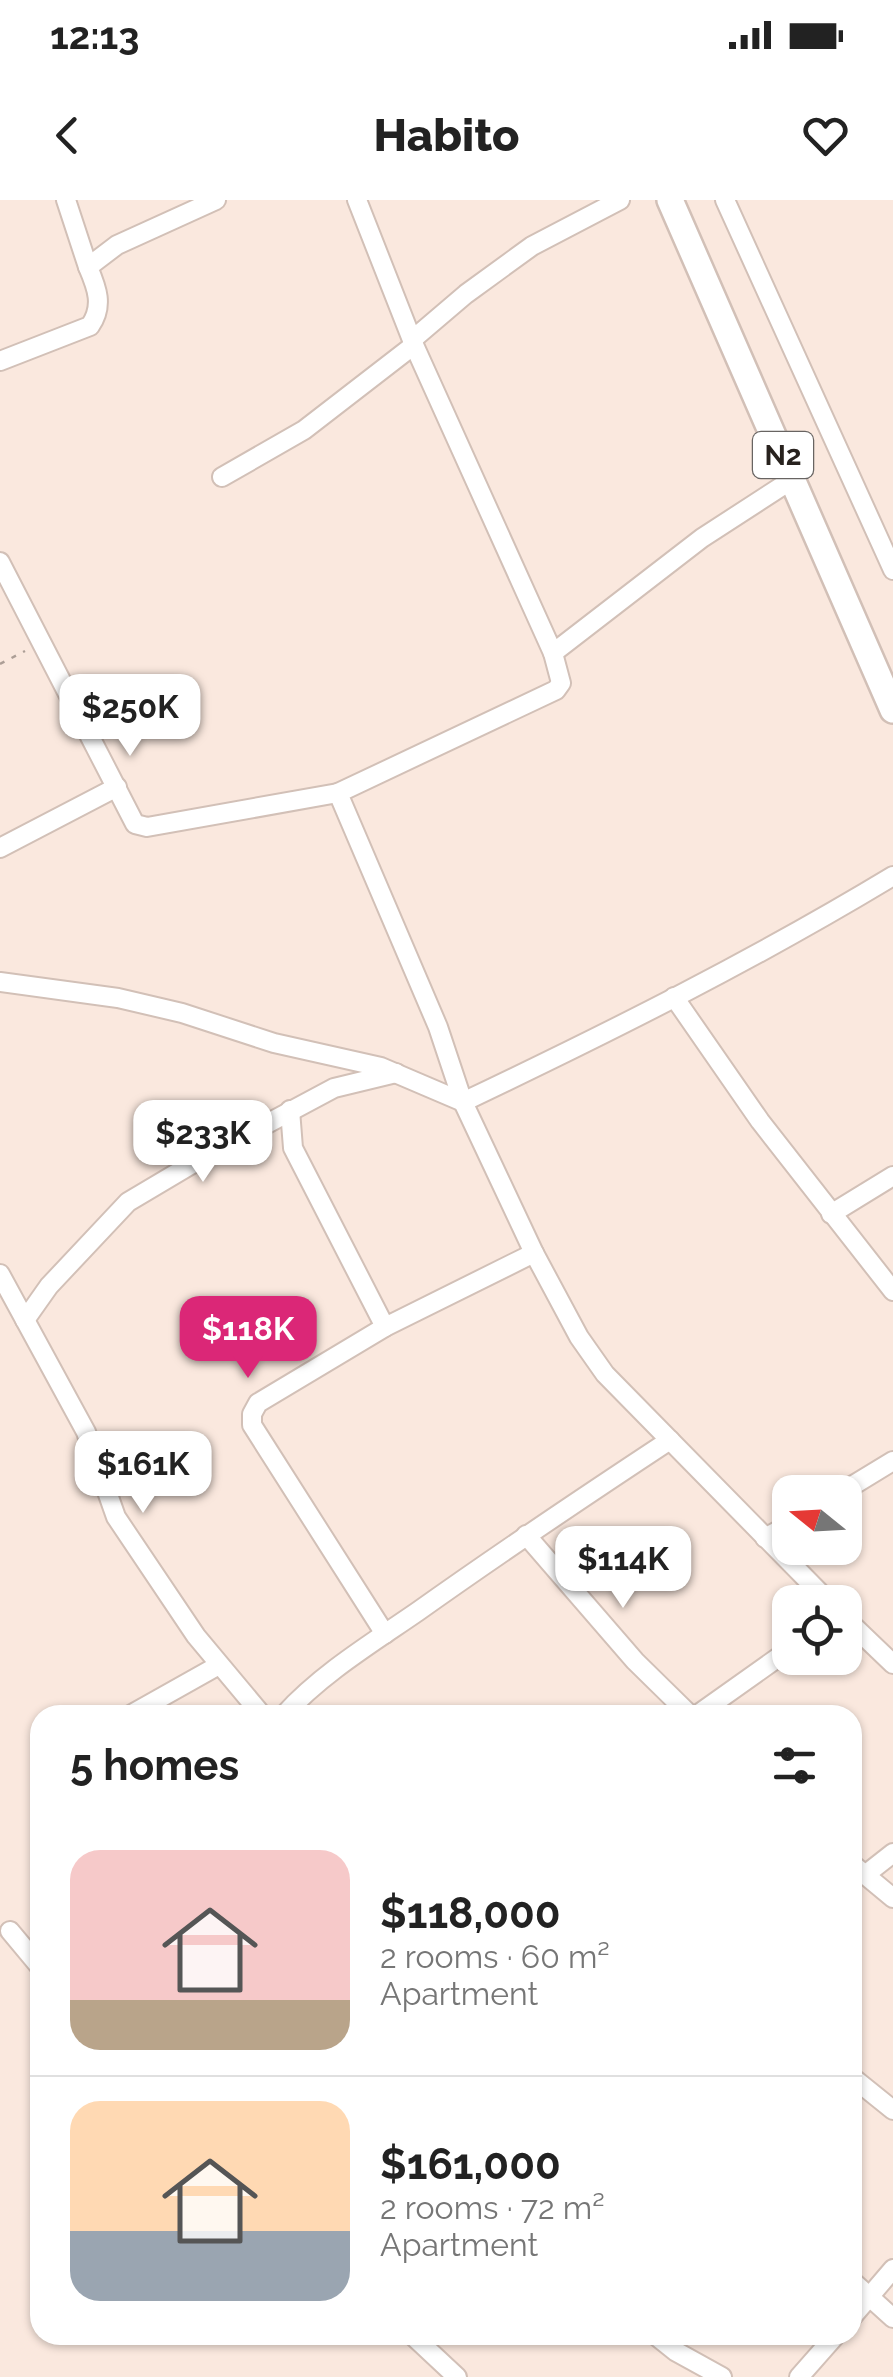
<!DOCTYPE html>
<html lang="en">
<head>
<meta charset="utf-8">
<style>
  :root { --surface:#fff; --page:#f6f6f6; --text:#222; --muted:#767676; --line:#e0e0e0; --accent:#db2777 }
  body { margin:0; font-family:Raleway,sans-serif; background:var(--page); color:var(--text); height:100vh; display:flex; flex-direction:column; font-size:38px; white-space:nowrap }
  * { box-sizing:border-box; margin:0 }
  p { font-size:32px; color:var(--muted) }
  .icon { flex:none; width:55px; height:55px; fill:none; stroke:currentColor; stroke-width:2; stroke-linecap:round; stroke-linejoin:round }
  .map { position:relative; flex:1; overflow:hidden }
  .side { position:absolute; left:30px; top:1505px; width:832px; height:640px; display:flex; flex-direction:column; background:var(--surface); border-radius:30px; box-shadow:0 2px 8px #0004 }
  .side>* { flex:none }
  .needle { width:65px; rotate:288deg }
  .tools { position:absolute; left:772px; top:1275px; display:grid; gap:20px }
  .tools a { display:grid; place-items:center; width:90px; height:90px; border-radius:20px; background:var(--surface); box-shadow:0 2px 8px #0004; font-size:50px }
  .price { position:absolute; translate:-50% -85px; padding:0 22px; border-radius:20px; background:#fff; color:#222; font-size:32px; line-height:65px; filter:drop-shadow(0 2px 5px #0008) }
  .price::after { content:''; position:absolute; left:50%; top:60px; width:30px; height:22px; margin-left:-15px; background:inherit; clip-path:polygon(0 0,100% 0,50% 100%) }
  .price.active { background:var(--accent); color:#fff }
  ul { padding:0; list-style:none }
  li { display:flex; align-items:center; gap:30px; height:250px; padding:0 40px }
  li+li { border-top:2px solid var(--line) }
  li span { display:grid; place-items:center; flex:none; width:280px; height:200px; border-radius:30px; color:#555 }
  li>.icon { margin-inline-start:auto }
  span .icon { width:120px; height:120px; fill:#fffc; stroke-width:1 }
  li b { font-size:42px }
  h2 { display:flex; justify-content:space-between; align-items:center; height:120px; padding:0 40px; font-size:42px }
  .status { display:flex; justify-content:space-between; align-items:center; height:70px; padding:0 50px; background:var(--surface); direction:ltr }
  .status svg { height:28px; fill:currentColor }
  header { display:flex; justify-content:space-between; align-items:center; height:130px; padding:0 40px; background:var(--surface); font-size:45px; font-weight:800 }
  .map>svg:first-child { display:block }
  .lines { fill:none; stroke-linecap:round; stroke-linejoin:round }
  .minor-casing { stroke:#d2c0b7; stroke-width:22 }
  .highway-casing { stroke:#d2c0b7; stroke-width:30 }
  .path { stroke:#ac9e96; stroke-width:2.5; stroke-dasharray:5 8; stroke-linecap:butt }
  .minor { stroke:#fff; stroke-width:18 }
  .highway { stroke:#fff; stroke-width:25 }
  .labels { text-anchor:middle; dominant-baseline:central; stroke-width:9; stroke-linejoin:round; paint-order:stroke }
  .shield { fill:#fff; stroke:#686462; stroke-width:2.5 }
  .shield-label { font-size:28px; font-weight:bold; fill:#28221e }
</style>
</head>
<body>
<div class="status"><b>12:13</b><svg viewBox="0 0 49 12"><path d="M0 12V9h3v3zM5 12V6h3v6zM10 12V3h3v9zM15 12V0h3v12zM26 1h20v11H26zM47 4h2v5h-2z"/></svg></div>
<header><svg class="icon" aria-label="back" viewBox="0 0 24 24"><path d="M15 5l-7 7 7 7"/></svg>Habito<svg class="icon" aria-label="heart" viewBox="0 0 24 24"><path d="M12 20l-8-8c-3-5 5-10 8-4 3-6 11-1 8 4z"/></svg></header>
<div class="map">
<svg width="893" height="2177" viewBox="0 0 893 2177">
  <rect width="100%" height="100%" fill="#fae8de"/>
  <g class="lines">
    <defs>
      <g id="minor">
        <path d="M66 0 88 67"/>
        <path d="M357 0 414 145 553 453 702 338 793 279"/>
        <path d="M725 0 893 370"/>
        <path d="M412 140 466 94 532 46 620 0"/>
        <path d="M0 161 90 126C104 106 97 88 88 67L117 45 216 0"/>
        <path d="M222 277 304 230 414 145"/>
        <path d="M0 362 135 624 147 627 338 593"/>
        <path d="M553 453 561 483 556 490 338 593 438 827 463 902 534 1053 579 1137 605 1174 829 1402"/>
        <path d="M0 648 117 587"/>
        <path d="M0 782 118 798 182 813 274 843 381 867 463 902C610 832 754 760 893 676"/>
        <path d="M674 797 760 921 893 1091"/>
        <path d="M290 910 293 948 385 1127"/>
        <path d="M831 1014 893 976"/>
        <path d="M0 1074 86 1232 116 1317 196 1436 262 1515"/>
        <path d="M25 1120 49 1086 128 1002 192 964 334 888 396 873"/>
        <path d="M842 1292 893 1261"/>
        <path d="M526 1335 635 1461 690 1515"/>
        <path d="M765 1338 790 1324"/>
        <path d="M845 1418 893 1464"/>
        <path d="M385 1434 252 1225V1214L258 1203 385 1127 534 1053"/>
        <path d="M130 1515 219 1465"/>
        <path d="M284 1515C321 1474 372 1443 417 1412 500 1353 585 1296 670 1240"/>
        <path d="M697 1515 790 1449"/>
        <path d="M852 1664 893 1698"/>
        <path d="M865 1675 893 1653"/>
        <path d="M10 1731 40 1767"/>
        <path d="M852 1877 893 1910"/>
        <path d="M852 2081 893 2118"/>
        <path d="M852 2117 893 2069"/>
        <path d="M412 2135 457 2177"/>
        <path d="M655 2135 675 2151 722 2177"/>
        <path d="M799 2177 836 2135"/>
      </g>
      <path id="highway" d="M670 0 893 510"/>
    </defs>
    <use href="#minor" class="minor-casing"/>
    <use href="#highway" class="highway-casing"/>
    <path class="path" d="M0 464 25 451"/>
    <use href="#minor" class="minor"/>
    <use href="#highway" class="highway"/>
  </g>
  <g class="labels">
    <rect class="shield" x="753" y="232" width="60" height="46" rx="8"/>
    <g class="shield-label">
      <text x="783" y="255">N2</text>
    </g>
  </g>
</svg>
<div class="tools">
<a><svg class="needle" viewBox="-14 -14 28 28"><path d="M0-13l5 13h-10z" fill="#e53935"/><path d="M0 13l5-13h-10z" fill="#767676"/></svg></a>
<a><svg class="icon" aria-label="locate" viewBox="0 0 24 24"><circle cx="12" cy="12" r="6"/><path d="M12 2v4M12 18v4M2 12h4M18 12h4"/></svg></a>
</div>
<b class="price" style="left:130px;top:559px">$250K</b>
<b class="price" style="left:203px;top:985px">$233K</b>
<b class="price active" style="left:248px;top:1181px">$118K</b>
<b class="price" style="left:143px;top:1316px">$161K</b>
<b class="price" style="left:623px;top:1411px">$114K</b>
<section class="side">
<h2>5 homes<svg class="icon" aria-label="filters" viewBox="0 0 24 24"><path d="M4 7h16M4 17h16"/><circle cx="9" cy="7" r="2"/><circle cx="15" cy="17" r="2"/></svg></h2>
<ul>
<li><span style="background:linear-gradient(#f6c9c9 75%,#b9a48a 0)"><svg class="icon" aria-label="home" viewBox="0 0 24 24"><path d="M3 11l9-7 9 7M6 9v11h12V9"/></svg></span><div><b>$118,000</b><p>2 rooms · 60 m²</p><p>Apartment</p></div></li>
<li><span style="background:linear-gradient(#ffd9b3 65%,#9aa5b1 0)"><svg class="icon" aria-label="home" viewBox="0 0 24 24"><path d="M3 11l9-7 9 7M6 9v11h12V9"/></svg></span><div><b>$161,000</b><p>2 rooms · 72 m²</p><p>Apartment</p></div></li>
</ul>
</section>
</div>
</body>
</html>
